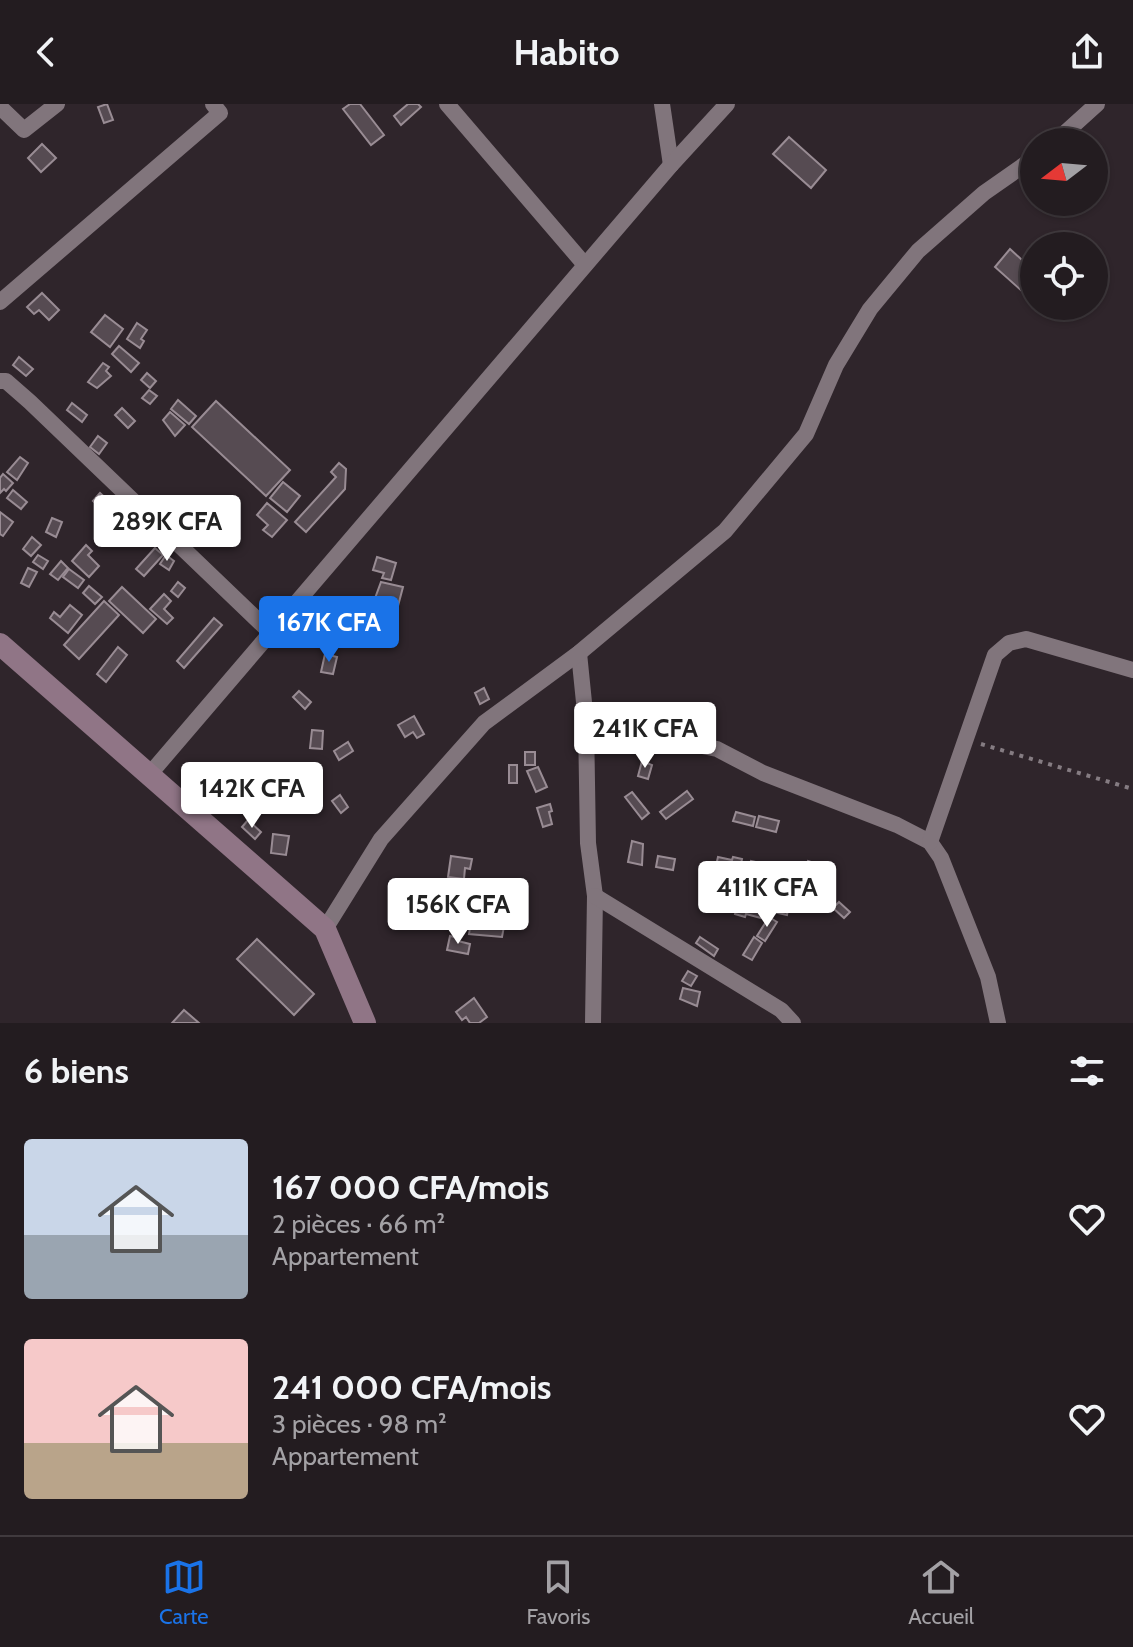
<!DOCTYPE html>
<html lang="fr">
<head>
<meta charset="utf-8">
<style>
  :root { --surface:#231c20; --page:#2f292d; --text:#f1f3f6; --muted:#a3a1a5; --line:#403a3e; --accent:#1a73e8 }
  body { margin:0; font-family:Cabin,sans-serif; background:var(--page); color:var(--text); height:100vh; display:flex; flex-direction:column; font-size:30px; white-space:nowrap }
  * { box-sizing:border-box; margin:0 }
  p { font-size:26px; color:var(--muted) }
  .icon { flex:none; width:44px; height:44px; fill:none; stroke:currentColor; stroke-width:2; stroke-linecap:round; stroke-linejoin:round }
  .map { position:relative; height:919px; overflow:hidden }
  .side { display:flex; flex-direction:column; background:var(--surface); flex:1 }
  .side>* { flex:none }
  .needle { width:52px; rotate:254deg }
  .tools { position:absolute; left:1020px; top:24px; display:grid; gap:16px }
  .tools a { display:grid; place-items:center; width:88px; height:88px; border-radius:50%; background:var(--surface); box-shadow:0 2px 6px #0004,0 0 0 2px var(--line); font-size:40px }
  .price { position:absolute; translate:-50% -68px; padding:0 18px; border-radius:8px; background:#fff; color:#222; font-size:26px; line-height:52px; filter:drop-shadow(0 2px 4px #0008) }
  .price::after { content:''; position:absolute; left:50%; top:48px; width:24px; height:18px; margin-left:-12px; background:inherit; clip-path:polygon(0 0,100% 0,50% 100%) }
  .price.active { background:var(--accent); color:#fff }
  ul { padding:0; list-style:none }
  li { display:flex; align-items:center; gap:24px; height:200px; padding:0 24px }
  li span { display:grid; place-items:center; flex:none; width:224px; height:160px; border-radius:8px; color:#555 }
  li>.icon { margin-inline-start:auto }
  span .icon { width:96px; height:96px; fill:#fffc; stroke-width:1 }
  li b { font-size:34px }
  h2 { display:flex; justify-content:space-between; align-items:center; height:96px; padding:0 24px; font-size:34px }
  header { display:flex; justify-content:space-between; align-items:center; height:104px; padding:0 24px; background:var(--surface); font-size:36px; font-weight:700 }
  .dock { display:flex; justify-content:space-around; align-items:center; height:112px; border-top:2px solid var(--line); background:var(--surface); font-size:22px; color:var(--muted) }
  .dock a { display:grid; justify-items:center; gap:4px }
  .dock .active { color:var(--accent) }
  .map>svg:first-child { display:block }
  .building { fill:#564b52; stroke:#998c94; stroke-width:2 }
  .lines { fill:none; stroke-linecap:round; stroke-linejoin:round }
  .path { stroke:#857c82; stroke-width:4; stroke-dasharray:4 6; stroke-linecap:butt }
  .street { stroke:#81757c; stroke-width:16 }
  .secondary { stroke:#907586; stroke-width:22 }
</style>
</head>
<body>
<header><svg class="icon" aria-label="back" viewBox="0 0 24 24"><path d="M15 5l-7 7 7 7"/></svg>Habito<svg class="icon" aria-label="share" viewBox="0 0 24 24"><path d="M12 15V3M7 8l5-5 5 5M5 13v7h14v-7"/></svg></header>
<div class="map">
<svg width="1133" height="919" viewBox="0 0 1133 919">
  <rect width="100%" height="100%" fill="#2f252b"/>
  <g class="building">
    <path d="M107 0 113 16 104 19 98 3Z"/>
    <path d="M350 0H360L384 31 371 41 343 5Z"/>
    <path d="M408 0H418L421 3 401 21 394 12Z"/>
    <path d="M789 33 826 66 811 84 773 50Z"/>
    <path d="M42 40 56 54 41 68 28 54Z"/>
    <path d="M1010 145 1034 167 1032 196 995 163Z"/>
    <path d="M42 189 59 206 49 216 39 206 34 210 27 203Z"/>
    <path d="M105 211 123 225 110 243 91 228Z"/>
    <path d="M137 219 147 226 141 235 144 237 140 244 127 235Z"/>
    <path d="M119 242 139 259 131 268 112 250Z"/>
    <path d="M19 253 33 265 26 272 13 261Z"/>
    <path d="M103 259 109 263 106 267 111 272 97 284 88 278Z"/>
    <path d="M147 269 156 277 150 284 141 276Z"/>
    <path d="M149 286 157 292 150 300 142 294Z"/>
    <path d="M178 296 196 312 189 320 171 305Z"/>
    <path d="M216 297 290 366 266 392 192 323Z"/>
    <path d="M72 299 87 311 82 318 67 306Z"/>
    <path d="M122 304 135 317 128 324 115 311Z"/>
    <path d="M170 308 185 321 175 332 163 316Z"/>
    <path d="M98 332 107 339 99 350 90 343Z"/>
    <path d="M20 353 28 359 17 376 7 368Z"/>
    <path d="M339 359 346 365 345 385 306 428 295 418 336 373 331 368Z"/>
    <path d="M3 370 13 379 6 387 4 385 0 389V374Z"/>
    <path d="M283 378 300 392 287 408 270 394Z"/>
    <path d="M13 386 27 398 21 405 7 394Z"/>
    <path d="M100 389 113 401 106 409 93 397Z"/>
    <path d="M267 399 287 416 272 433 263 426 268 421 257 411Z"/>
    <path d="M0 408 13 418 3 432 0 430Z"/>
    <path d="M52 414 62 418 56 433 46 428Z"/>
    <path d="M32 433 41 441 31 452 23 445Z"/>
    <path d="M86 441 92 447 88 451 99 462 89 473 72 457Z"/>
    <path d="M155 444 163 451 144 472 136 465Z"/>
    <path d="M38 451 48 457 43 465 33 458Z"/>
    <path d="M166 451 174 457 169 466 160 460Z"/>
    <path d="M377 453 396 459 391 476 382 474 384 469 373 466Z"/>
    <path d="M61 457 68 464 58 476 50 470Z"/>
    <path d="M28 464 37 468 29 483 21 479Z"/>
    <path d="M69 465 84 476 78 484 63 473Z"/>
    <path d="M178 478 185 484 178 493 171 487Z"/>
    <path d="M381 478 403 483 398 502 374 497Z"/>
    <path d="M89 482 102 493 95 500 83 489Z"/>
    <path d="M122 483 156 515 143 529 109 497Z"/>
    <path d="M164 490 171 497 164 505 173 514 167 520 150 505Z"/>
    <path d="M104 497 119 511 79 555 64 541Z"/>
    <path d="M70 501 82 511 68 529 50 514 54 508 60 513Z"/>
    <path d="M214 514 222 521 184 564 177 557Z"/>
    <path d="M118 543 127 551 106 578 97 570Z"/>
    <path d="M325 550 337 553 333 570 321 568Z"/>
    <path d="M484 584 489 595 480 600 475 589Z"/>
    <path d="M299 587 311 598 305 605 293 593Z"/>
    <path d="M414 612 424 630 417 634 413 628 405 633 398 621Z"/>
    <path d="M312 626 323 627 322 645 310 644Z"/>
    <path d="M348 638 353 647 339 656 334 647Z"/>
    <rect x="525" y="648" width="10" height="13"/>
    <path d="M642 657 652 661 648 675 638 672Z"/>
    <rect x="509" y="661" width="8" height="18"/>
    <path d="M538 663 547 683 536 688 527 667Z"/>
    <path d="M270 676 296 680 292 704 270 701Z"/>
    <path d="M687 687 693 695 666 715 660 708Z"/>
    <path d="M632 688 649 709 642 715 625 693Z"/>
    <path d="M340 691 348 703 341 709 332 697Z"/>
    <path d="M550 700 552 707 549 708 552 720 543 723 537 704Z"/>
    <path d="M736 708 755 713 753 722 733 717Z"/>
    <path d="M759 712 779 717 776 728 756 723Z"/>
    <path d="M248 716 261 728 255 735 242 723Z"/>
    <path d="M273 730 289 732 286 751 271 749Z"/>
    <path d="M632 737 643 740 642 761 628 758Z"/>
    <path d="M451 752 472 755 470 765 465 764 464 775 448 773Z"/>
    <path d="M658 752 675 755 673 766 656 763Z"/>
    <path d="M718 753 732 756 733 753 742 755 737 779 713 774Z"/>
    <path d="M751 757 774 762 768 787 746 782Z"/>
    <path d="M808 757 817 760 815 766 830 770 825 787 802 781Z"/>
    <path d="M786 782 813 790 810 802 783 794Z"/>
    <path d="M741 786 767 793 761 814 746 810 745 813 735 810Z"/>
    <path d="M437 795 463 800 461 812 434 806Z"/>
    <path d="M771 796 789 800 787 811 769 807Z"/>
    <path d="M839 798 850 808 844 814 833 804Z"/>
    <path d="M473 805 506 812 502 833 469 830Z"/>
    <path d="M769 813 777 818 765 837 757 832Z"/>
    <path d="M450 832 459 834 458 837 470 840 468 850 447 846Z"/>
    <path d="M700 833 718 845 714 852 696 839Z"/>
    <path d="M754 833 762 839 752 856 743 851Z"/>
    <path d="M257 835 314 890 294 911 237 855Z"/>
    <path d="M688 867 697 872 691 882 682 877Z"/>
    <path d="M683 884 700 888 697 902 680 895Z"/>
    <path d="M474 894 487 913 479 919H470L466 913 462 916 456 908Z"/>
    <path d="M184 906 199 919H172Z"/>
  </g>
  <g class="lines">
    <path class="path" d="M981 640 1133 685"/>
    <g class="street">
      <path d="M447 0 585 161"/>
      <path d="M662 0 671 61"/>
      <path d="M0 3 24 26 57 0"/>
      <path d="M1055 38 1097 0"/>
      <path d="M0 198 220 9 213 0"/>
      <path d="M0 277H6L30 298 270 528"/>
      <path d="M579 549 586 618 588 739 595 792 593 919"/>
      <path d="M586 618 717 645 763 669 897 721 930 738 941 754 988 873 998 919"/>
      <path d="M149 671 671 61 727 0"/>
      <path d="M930 738 995 551 1009 539 1026 535 1133 566"/>
      <path d="M595 792 781 906 793 919"/>
      <path d="M325 825 381 735 484 619 579 549 725 427 806 330 836 261 870 205 918 147 984 89 1034 54"/>
    </g>
    <path class="secondary" d="M0 540 325 825 365 919"/>
  </g>
</svg>
<div class="tools">
<a><svg class="needle" viewBox="-14 -14 28 28"><path d="M0-13l5 13h-10z" fill="#e53935"/><path d="M0 13l5-13h-10z" fill="#a3a1a5"/></svg></a>
<a><svg class="icon" aria-label="locate" viewBox="0 0 24 24"><circle cx="12" cy="12" r="6"/><path d="M12 2v4M12 18v4M2 12h4M18 12h4"/></svg></a>
</div>
<b class="price" style="left:167px;top:459px">289K CFA</b>
<b class="price active" style="left:329px;top:560px">167K CFA</b>
<b class="price" style="left:645px;top:666px">241K CFA</b>
<b class="price" style="left:252px;top:726px">142K CFA</b>
<b class="price" style="left:767px;top:825px">411K CFA</b>
<b class="price" style="left:458px;top:842px">156K CFA</b>
</div>
<section class="side">
<h2>6 biens<svg class="icon" aria-label="filters" viewBox="0 0 24 24"><path d="M4 7h16M4 17h16"/><circle cx="9" cy="7" r="2"/><circle cx="15" cy="17" r="2"/></svg></h2>
<ul>
<li><span style="background:linear-gradient(#c9d6e8 60%,#9aa5b1 0)"><svg class="icon" aria-label="home" viewBox="0 0 24 24"><path d="M3 11l9-7 9 7M6 9v11h12V9"/></svg></span><div><b>167 000 CFA/mois</b><p>2 pièces · 66 m²</p><p>Appartement</p></div><svg class="icon" aria-label="heart" viewBox="0 0 24 24"><path d="M12 20l-8-8c-3-5 5-10 8-4 3-6 11-1 8 4z"/></svg></li>
<li><span style="background:linear-gradient(#f6c9c9 65%,#b9a48a 0)"><svg class="icon" aria-label="home" viewBox="0 0 24 24"><path d="M3 11l9-7 9 7M6 9v11h12V9"/></svg></span><div><b>241 000 CFA/mois</b><p>3 pièces · 98 m²</p><p>Appartement</p></div><svg class="icon" aria-label="heart" viewBox="0 0 24 24"><path d="M12 20l-8-8c-3-5 5-10 8-4 3-6 11-1 8 4z"/></svg></li>
</ul>
</section>
<nav class="dock">
<a class="active"><svg class="icon" aria-label="map" viewBox="0 0 24 24"><path d="M3 6l6-2 6 2 6-2v14l-6 2-6-2-6 2zM9 4v14M15 6v14"/></svg>Carte</a>
<a><svg class="icon" aria-label="saved" viewBox="0 0 24 24"><path d="M7 4h10v16l-5-4-5 4z"/></svg>Favoris</a>
<a><svg class="icon" aria-label="home" viewBox="0 0 24 24"><path d="M3 11l9-7 9 7M6 9v11h12V9"/></svg>Accueil</a>
</nav>
</body>
</html>
